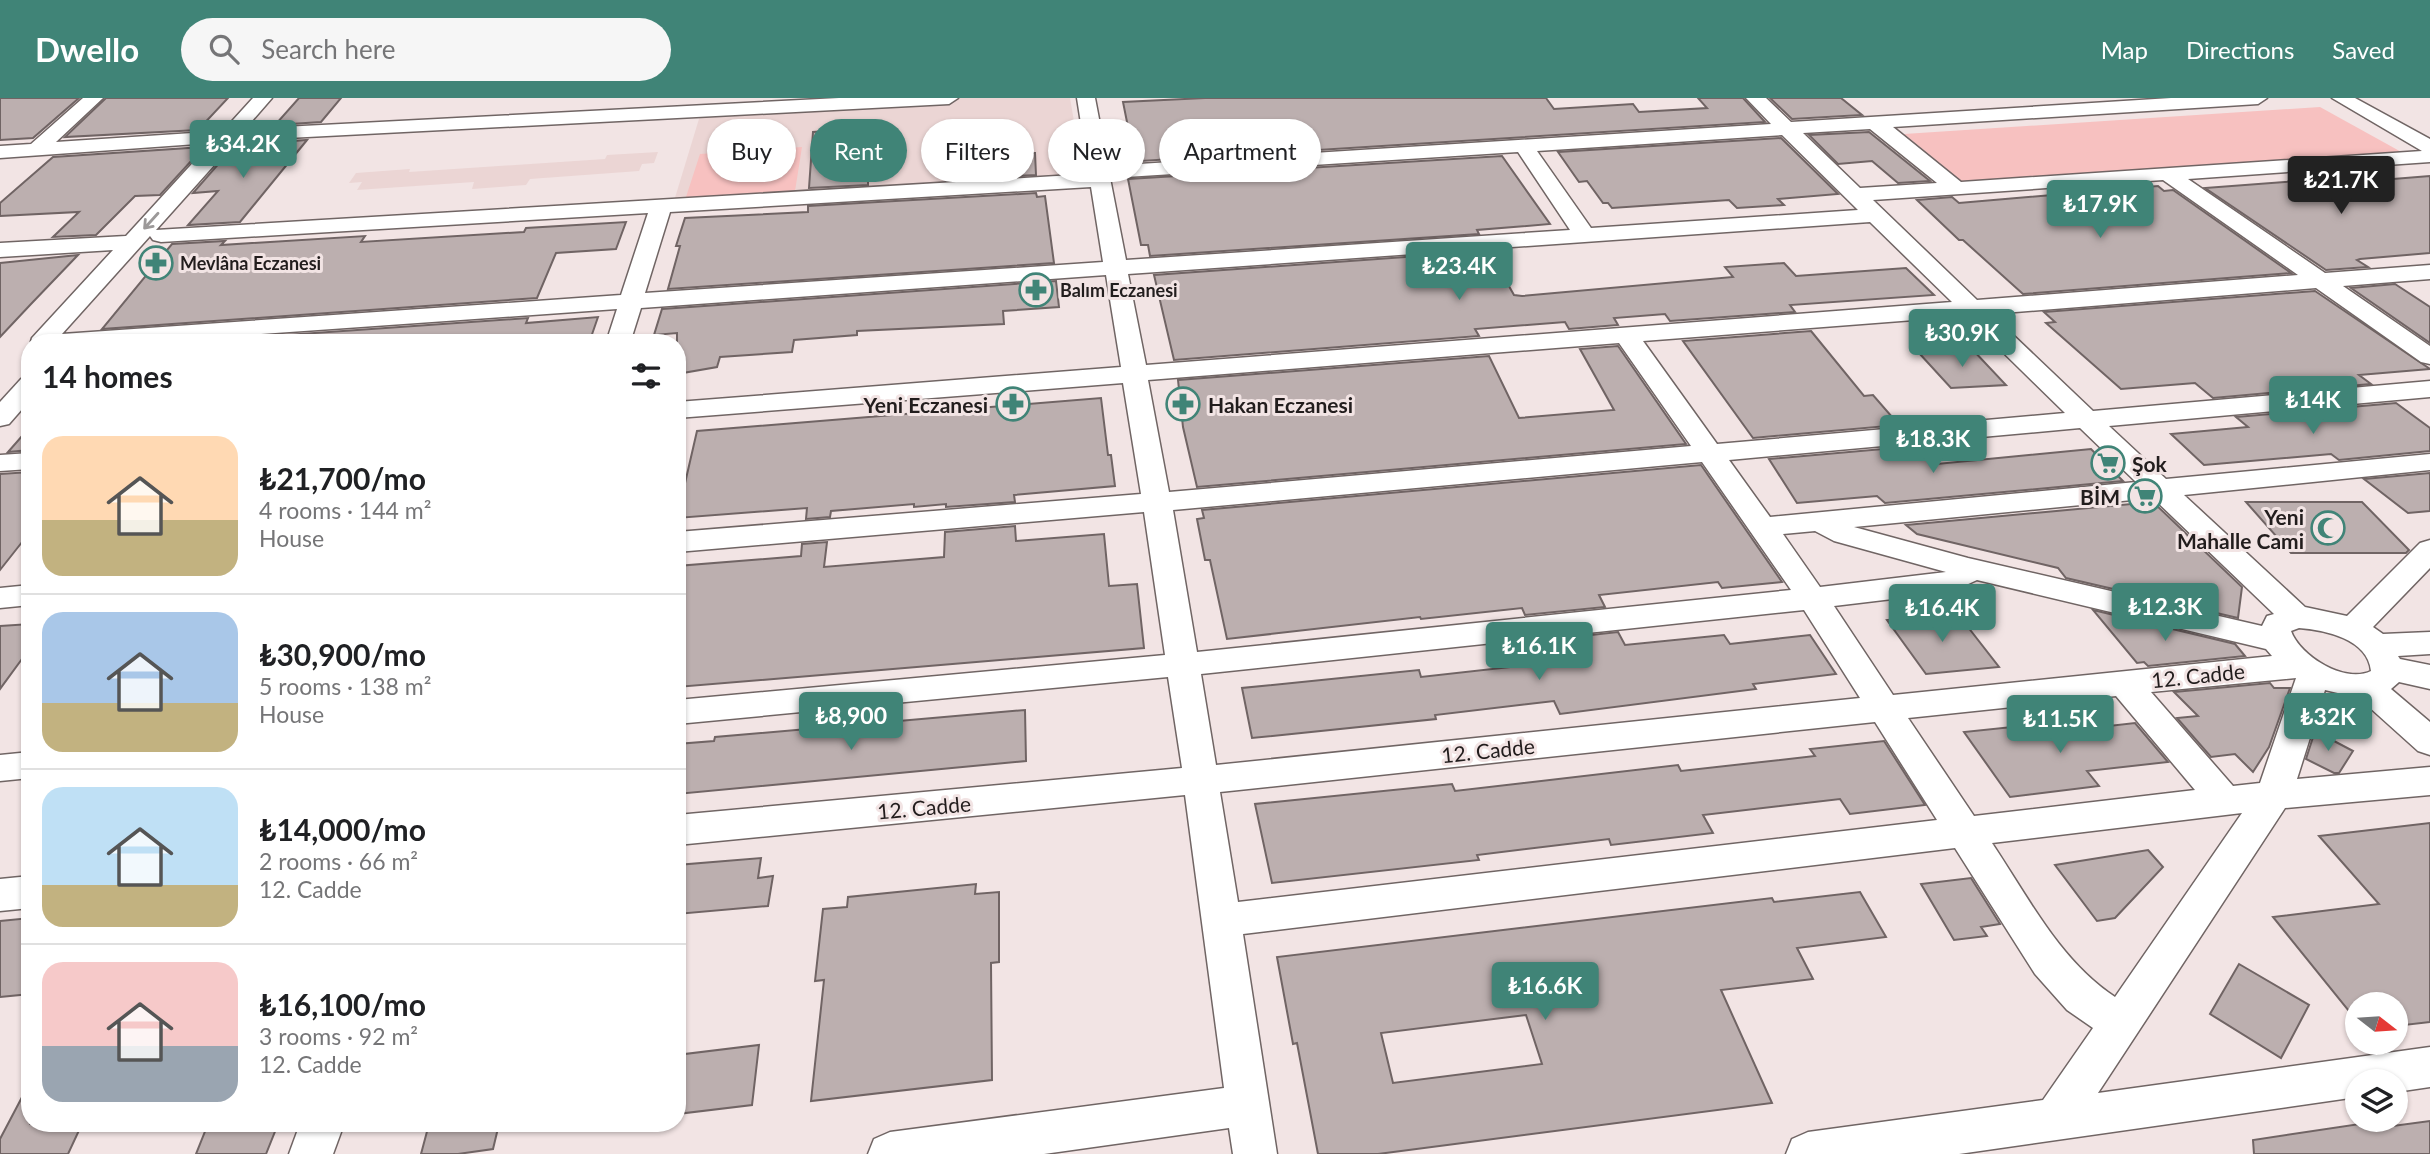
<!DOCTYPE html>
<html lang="en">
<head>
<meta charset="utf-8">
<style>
  :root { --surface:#fff; --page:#f6f6f6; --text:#202124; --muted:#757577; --line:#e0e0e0; --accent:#408477 }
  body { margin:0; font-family:Lato,sans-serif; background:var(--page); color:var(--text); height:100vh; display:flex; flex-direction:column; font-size:26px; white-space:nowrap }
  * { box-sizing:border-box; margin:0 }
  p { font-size:23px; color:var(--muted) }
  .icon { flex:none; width:38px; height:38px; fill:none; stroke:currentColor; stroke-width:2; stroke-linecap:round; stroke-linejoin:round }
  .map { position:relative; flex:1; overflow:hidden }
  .panel { position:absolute; left:21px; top:236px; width:665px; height:798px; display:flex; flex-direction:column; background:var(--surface); border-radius:28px; box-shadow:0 2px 5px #0004 }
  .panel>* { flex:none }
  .top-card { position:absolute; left:707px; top:21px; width:665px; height:63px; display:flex; gap:14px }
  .needle { width:46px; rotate:107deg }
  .fabs { position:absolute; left:2345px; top:894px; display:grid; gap:14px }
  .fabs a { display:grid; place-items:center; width:63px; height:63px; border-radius:50%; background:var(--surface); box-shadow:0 2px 5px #0004; font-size:35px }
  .price { position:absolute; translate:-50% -60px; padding:0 16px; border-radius:7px; background:var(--accent); color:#fff; font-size:23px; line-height:46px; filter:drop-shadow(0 2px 4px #0008) }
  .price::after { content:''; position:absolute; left:50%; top:42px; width:21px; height:16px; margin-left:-10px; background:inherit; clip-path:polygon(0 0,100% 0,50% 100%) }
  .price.current { background:#222; color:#fff }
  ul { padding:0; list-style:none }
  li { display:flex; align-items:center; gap:21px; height:175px; padding:0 21px }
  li+li { border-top:2px solid var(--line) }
  li span { display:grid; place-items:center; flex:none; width:196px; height:140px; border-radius:21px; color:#555 }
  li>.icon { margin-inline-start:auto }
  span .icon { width:84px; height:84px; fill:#fffc; stroke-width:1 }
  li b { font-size:30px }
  h2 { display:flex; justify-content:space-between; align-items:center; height:84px; padding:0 21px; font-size:30px }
  .pill { padding:0 24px; border-radius:32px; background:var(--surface); box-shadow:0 2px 5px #0004; font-size:24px; line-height:63px }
  .pill.current { background:var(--accent); color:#fff }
  header { display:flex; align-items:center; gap:42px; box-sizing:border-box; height:98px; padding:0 35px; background:var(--accent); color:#fff }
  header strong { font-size:33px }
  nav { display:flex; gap:38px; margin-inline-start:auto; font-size:24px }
  .search { width:490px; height:63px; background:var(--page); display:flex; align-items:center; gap:18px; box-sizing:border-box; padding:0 24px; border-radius:38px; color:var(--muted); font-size:26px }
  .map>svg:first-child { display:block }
  .built { fill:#ebd5d4 }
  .green { fill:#f7c1c0 }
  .building { fill:#bcafaf; stroke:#706464; stroke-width:2; fill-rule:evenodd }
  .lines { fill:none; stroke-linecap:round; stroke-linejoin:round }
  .minor-casing { stroke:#706564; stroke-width:3 }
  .minor { fill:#fff; fill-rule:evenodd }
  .oneway { stroke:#9c9999 }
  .labels { text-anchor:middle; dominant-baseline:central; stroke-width:6; stroke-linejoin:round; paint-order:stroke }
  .far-poi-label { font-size:18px; font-weight:bold; fill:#221d1d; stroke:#f2e4e4; text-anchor:start }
  .poi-label { font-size:21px; font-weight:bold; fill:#221d1d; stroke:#f2e4e4; text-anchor:end }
  .street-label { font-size:21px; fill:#221d1d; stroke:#f2e4e4 }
</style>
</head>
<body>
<header>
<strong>Dwello</strong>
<div class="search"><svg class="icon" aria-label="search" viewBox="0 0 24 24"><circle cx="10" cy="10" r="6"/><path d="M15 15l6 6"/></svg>Search here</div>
<nav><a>Map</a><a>Directions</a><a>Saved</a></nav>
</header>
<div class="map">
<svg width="2430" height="1056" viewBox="0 0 2430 1056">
  <rect width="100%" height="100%" fill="#f2e4e4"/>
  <g class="built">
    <path d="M877 0H1070L1083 76 674 103 702 11Z"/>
    <path d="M658 54 654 65 642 66 639 73 530 81 526 87 472 91 474 84 357 92 362 84 349 85 356 75 410 71 409 74 605 61 607 57Z"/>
  </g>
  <g class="green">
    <path d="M2320 9 2405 56 1963 84 1904 36Z"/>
    <path d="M802 49 795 93 686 99 700 56Z"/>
  </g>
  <g class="building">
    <path d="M0 0H79L33 40 0 42Z"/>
    <path d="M106 0H228L198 32 65 39Z"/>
    <path d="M299 0H341L321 24 275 27Z"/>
    <path d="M1205 0H1546L1554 11 1633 6 1639 14 1707 10 1698 0H1743L1765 24 1125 64 1124 60H1119L1114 35 1129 34 1123 4Z"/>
    <path d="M1770 0H1841L1862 17 1792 21Z"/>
    <path d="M1013 27 1014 39 1023 38 1027 55H1035L1036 77 947 82 950 32Z"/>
    <path d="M868 30V87L809 90 813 34Z"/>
    <path d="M1869 34 1930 83 1898 85 1872 63 1838 66 1809 37Z"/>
    <path d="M1781 40 1838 96 1778 101 1784 107 1737 110 1729 102 1612 110 1608 105H1603L1587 83 1579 84 1558 54Z"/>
    <path d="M307 42 240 124 188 127 218 93 193 95 235 47Z"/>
    <path d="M204 49 160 97 135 98 96 137 53 139 79 114 0 118V105L53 59Z"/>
    <path d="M1502 58 1550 126 1477 132 1479 136 1150 158 1148 147H1141L1128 81Z"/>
    <path d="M2380 73 2393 81 2430 78V155L2360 161 2357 162 2368 169 2326 172 2205 90 2336 80 2330 76Z"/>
    <path d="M2158 88 2164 93 2173 92 2291 175 2023 196 1963 142H1959L1917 102 1952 99 1959 105Z"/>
    <path d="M1036 95 1037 99 1045 98 1054 165 668 191 680 148H676L685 120 808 114V108Z"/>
    <path d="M626 124 616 151 556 155 537 200 102 231 172 146 225 143 221 147 365 138 361 144 524 134 526 130Z"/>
    <path d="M1489 153 1514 197 1522 198 1733 179 1725 169 1784 165 1796 178 1906 170 1934 197 1790 207 1795 214 1670 223 1665 216 1614 220 1618 227 1569 231 1565 224 1475 231 1479 238 1174 262 1154 177Z"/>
    <path d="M78 157 31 206 0 239V165Z"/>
    <path d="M1056 183 1059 209 1003 213 1004 226 857 233V237L794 242 792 254 720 259 717 269 677 276V235L654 237 662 211Z"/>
    <path d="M2395 186 2430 209V245L2351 190Z"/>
    <path d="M2315 193 2430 271 2359 277 2371 286 2213 300 2195 285 2121 291 2046 225 2055 224 2044 214Z"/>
    <path d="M598 219 589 245H170L528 220 526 225Z"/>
    <path d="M1811 233 1864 298 1873 297 1899 327 1753 340 1683 243Z"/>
    <path d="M1618 248 1686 346 1197 389 1183 329 1178 282 1489 258 1519 320 1614 312 1580 251Z"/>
    <path d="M1972 251 2006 287 1951 290 1919 255Z"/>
    <path d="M1101 300 1108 357H1111L1115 388 1014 397 1015 404 946 409V406L914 409V406L831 413 830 419 806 421 807 410 677 420 697 333Z"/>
    <path d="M2396 305 2430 330V353L2339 362 2331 356 2204 367 2171 336 2248 329 2236 319Z"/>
    <path d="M30 329V352L8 354Z"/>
    <path d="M1917 348 1937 366 2091 351 2123 383 1885 405 1877 398 1797 405 1769 361Z"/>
    <path d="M1701 367 1782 484 1722 490 1718 484 1599 497 1605 509 1525 517 1522 510 1421 521 1420 519 1227 541 1210 462H1205L1197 421 1204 420 1202 412Z"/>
    <path d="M30 374V434L0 472V376Z"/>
    <path d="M2430 375V413L2408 415 2364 381Z"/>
    <path d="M2153 404 2242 489 2238 520 2066 480 2058 470 1917 436 1906 427Z"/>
    <path d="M2246 404H2362L2409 452 2406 455H2291Z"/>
    <path d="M1015 428 1016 443 1104 436 1109 488 1137 486 1144 550 677 589V468L801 458 802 446 827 444 824 469 944 459 945 434Z"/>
    <path d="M2093 512 2235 546 2245 558 2148 568 2144 564 2137 565Z"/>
    <path d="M1957 515 1999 569 1926 576 1887 522Z"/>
    <path d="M30 526V550L0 591V528Z"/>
    <path d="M1618 534 1625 547 1724 537 1730 546 1810 537 1836 576 1753 586 1756 591 1560 616 1554 603 1435 617 1436 621 1252 640 1242 590 1419 572 1421 579 1538 566 1534 557 1543 556 1537 543Z"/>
    <path d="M2270 585 2274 590H2290L2269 649 2253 674 2235 656 2211 659 2177 620 2198 618 2174 594Z"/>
    <path d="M1025 612 1026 663 677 696V646L714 643 715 639Z"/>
    <path d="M2050 625 2056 634 2135 625 2168 664 2087 673 2099 688 2010 699 1964 634Z"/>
    <path d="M2315 633 2353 653 2339 675H2334L2306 661Z"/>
    <path d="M1884 643 1925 707 1850 716 1840 701 1703 717 1713 735 1611 747 1609 741 1477 757 1479 762 1272 785 1255 706 1452 686 1455 693 1678 667 1681 673 1815 658 1810 651Z"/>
    <path d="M2430 725V924L2396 928V906H2357V923L2273 819 2379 806 2319 738Z"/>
    <path d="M2148 752 2163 769 2115 820 2097 823 2055 767Z"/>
    <path d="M761 760 758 780 773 778 768 808 677 816V767Z"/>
    <path d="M1971 780 2000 826 1981 829 1987 838 1954 842 1921 786Z"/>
    <path d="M976 786 975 796 999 794V864L991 865 992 982 811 1003 824 882 815 883 823 811 847 809 848 799Z"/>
    <path d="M1860 794 1886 839 1797 850 1813 881 1721 892 1772 1005 1378 1056H1318L1297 945 1293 946 1277 859 1772 800 1774 804ZM1526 917 1542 966 1393 985 1381 935Z"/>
    <path d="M30 820V896L0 899V823Z"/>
    <path d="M2239 866 2309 907 2281 960 2210 916Z"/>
    <path d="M759 947 752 1007 677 1016V957Z"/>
    <path d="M30 984V1026H82L68 1056H0V1041Z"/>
    <path d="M2430 1023V1056H2254L2253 1042 2373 1024 2378 1030Z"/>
    <path d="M208 1026H278L266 1056H196Z"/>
    <path d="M429 1026H499L493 1051 458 1056H421Z"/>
  </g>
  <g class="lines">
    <defs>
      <g id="minor">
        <path d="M83 0H103L56 44 223 33 253 0H272L245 31 839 0H958L949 6 250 42 241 37 156 132 1089 76 1077 0H1095L1108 68 1771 26 1746 0H1766L1791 24 2171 0H2267L2258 6 1893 29 1961 84 2422 53 2332 0H2355L2430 41V64L2188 81 2325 175 2430 167V181L2343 188 2430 248V266L2421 264 2316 190 1991 216 2093 313 2430 283V299L2109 328 2166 381 2430 356V372L2184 397 2305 509 2347 518 2420 445 2430 442V470L2373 529 2383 536 2430 534V556L2398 558 2400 561 2430 567V591L2399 584 2391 591 2430 624V657L2418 653 2359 600 2325 592 2297 681 2430 669V697L2285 710 2098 995 2430 949V989L2396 994V984H2357V999L1959 1056H1786L1792 1041 1808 1034 2043 1002 2093 930 2067 912 2035 876 1955 750 1243 836 1277 1056H1233L1229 1030 1044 1056H868L874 1041 890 1034 1224 990 1185 697 677 747V717L1182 670 1168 579 677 626V602L1165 557 1144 414 677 454V434L1141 396 1123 285 677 320V304L1121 269 1106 177 641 210 630 245H606L617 211 132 245H59L57 242 54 245 30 247 32 240 113 152 0 159V145L126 138 211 45 0 60V48L31 46ZM1870 31 1937 85 1860 90 1803 35ZM1782 37 1858 112 1591 130 1537 53ZM1518 54 1570 132 1126 162 1110 80ZM2163 82 2298 177 1977 202 1873 102ZM1091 89 1103 164 645 195 670 114ZM648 115 621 197 62 236 150 138 153 142 161 144ZM1870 124 1952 204 1146 267 1128 176ZM1966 218 2065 315 1717 346 1643 243ZM1619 245 1691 348 1169 394 1148 282ZM2080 330 2136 384 1770 419 1729 362ZM1702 364 1791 492 1197 554 1173 412ZM2153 400 2274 516 2267 518 2262 528 1968 460 1854 429ZM1815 433 1834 443 1946 474 1820 489 1783 436ZM1977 482 2266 551 2272 558 1893 597 1834 508 1951 494ZM1804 512 1860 600 1216 667 1201 576ZM2299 530C2325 532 2368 541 2371 573 2345 586 2300 558 2291 533ZM2296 580 2260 685 2233 688 2151 594ZM2116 598 2195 692 1974 718 1908 620ZM1875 624 1937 722 1238 804 1220 694ZM2242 715 2115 899C2060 863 2028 799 1992 745Z"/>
        <path d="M30 278V302L9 326 0 328V304L21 281Z"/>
        <path d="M30 355V371L0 373V357Z"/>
        <path d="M30 487V507L0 510V490Z"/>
        <path d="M30 654V680L0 683V657Z"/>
        <path d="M30 778V810L0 813V781Z"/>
        <path d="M300 1026H344L333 1056H289Z"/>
      </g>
    </defs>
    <use href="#minor" class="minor-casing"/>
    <use href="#minor" class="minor"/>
  </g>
  <defs><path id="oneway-shaft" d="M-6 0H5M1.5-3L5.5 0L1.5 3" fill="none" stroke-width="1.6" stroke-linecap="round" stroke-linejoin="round" transform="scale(1.75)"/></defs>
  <use class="oneway" href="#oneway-shaft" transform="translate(151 123) rotate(132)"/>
  <defs>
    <symbol id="pharmacy-ring" viewBox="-11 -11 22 22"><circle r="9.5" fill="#f2e4e4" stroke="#408477" stroke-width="1.5"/><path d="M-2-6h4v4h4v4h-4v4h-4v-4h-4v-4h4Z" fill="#408477"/></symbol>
    <symbol id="supermarket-ring" viewBox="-11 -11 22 22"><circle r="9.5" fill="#f2e4e4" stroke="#408477" stroke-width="1.5"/><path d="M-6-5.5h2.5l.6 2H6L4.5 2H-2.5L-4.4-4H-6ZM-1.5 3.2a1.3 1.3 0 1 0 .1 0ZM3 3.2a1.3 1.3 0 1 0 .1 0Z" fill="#408477"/></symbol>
    <symbol id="mosque-ring" viewBox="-11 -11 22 22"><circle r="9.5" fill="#f2e4e4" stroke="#408477" stroke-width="1.5"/><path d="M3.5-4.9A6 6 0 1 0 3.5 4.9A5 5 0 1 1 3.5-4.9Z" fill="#408477"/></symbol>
  </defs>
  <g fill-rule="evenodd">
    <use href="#pharmacy-ring" x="137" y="146" width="38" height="38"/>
    <use href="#pharmacy-ring" x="1017" y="173" width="38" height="38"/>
    <use href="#pharmacy-ring" x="994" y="287" width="38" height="38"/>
    <use href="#pharmacy-ring" x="1164" y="287" width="38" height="38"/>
    <use href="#supermarket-ring" x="2089" y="346" width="38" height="38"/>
    <use href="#supermarket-ring" x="2126" y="379" width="38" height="38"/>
    <use href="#mosque-ring" x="2309" y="411" width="38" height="38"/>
  </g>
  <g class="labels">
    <g class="far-poi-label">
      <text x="180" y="165">Mevlâna Eczanesi</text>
      <text x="1060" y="192">Balım Eczanesi</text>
    </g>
    <g class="poi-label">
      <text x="988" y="306">Yeni Eczanesi</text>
      <text x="1208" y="306" text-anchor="start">Hakan Eczanesi</text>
      <text x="2132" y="365" text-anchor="start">Şok</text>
      <text x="2120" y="398">BİM</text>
      <text x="2304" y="418">Yeni<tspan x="2304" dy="24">Mahalle Cami</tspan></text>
    </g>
    <g class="street-label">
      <text transform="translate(2198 577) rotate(-6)">12. Cadde</text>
      <text transform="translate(1488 652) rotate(-6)">12. Cadde</text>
      <text transform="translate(924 709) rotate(-5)">12. Cadde</text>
    </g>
  </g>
</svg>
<div class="fabs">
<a><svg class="needle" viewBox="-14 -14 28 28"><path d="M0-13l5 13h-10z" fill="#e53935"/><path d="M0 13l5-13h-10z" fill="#757577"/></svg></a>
<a><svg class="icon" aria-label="layers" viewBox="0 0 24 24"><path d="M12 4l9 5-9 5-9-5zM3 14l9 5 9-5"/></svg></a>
</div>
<b class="price" style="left:243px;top:82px">₺34.2K</b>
<b class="price current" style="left:2341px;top:118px">₺21.7K</b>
<b class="price" style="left:2100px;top:142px">₺17.9K</b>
<b class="price" style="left:1459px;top:204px">₺23.4K</b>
<b class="price" style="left:1962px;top:271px">₺30.9K</b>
<b class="price" style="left:2313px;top:338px">₺14K</b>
<b class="price" style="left:1933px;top:377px">₺18.3K</b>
<b class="price" style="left:2165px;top:545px">₺12.3K</b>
<b class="price" style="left:1942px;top:546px">₺16.4K</b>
<b class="price" style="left:1539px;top:584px">₺16.1K</b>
<b class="price" style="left:851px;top:654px">₺8,900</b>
<b class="price" style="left:2328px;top:655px">₺32K</b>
<b class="price" style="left:2060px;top:657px">₺11.5K</b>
<b class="price" style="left:1545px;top:924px">₺16.6K</b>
<div class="top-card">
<a class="pill">Buy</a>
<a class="pill current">Rent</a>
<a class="pill">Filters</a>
<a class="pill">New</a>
<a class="pill">Apartment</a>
</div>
<section class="panel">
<h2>14 homes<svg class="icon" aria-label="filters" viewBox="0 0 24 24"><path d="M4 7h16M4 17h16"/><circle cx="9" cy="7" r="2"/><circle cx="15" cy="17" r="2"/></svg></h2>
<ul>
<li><span style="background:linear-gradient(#ffd9b3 60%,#c2b280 0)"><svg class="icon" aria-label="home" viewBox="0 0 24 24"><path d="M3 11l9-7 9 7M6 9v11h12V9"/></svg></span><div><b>₺21,700/mo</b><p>4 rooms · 144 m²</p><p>House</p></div></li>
<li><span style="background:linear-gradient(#a9c7e8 65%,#c2b280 0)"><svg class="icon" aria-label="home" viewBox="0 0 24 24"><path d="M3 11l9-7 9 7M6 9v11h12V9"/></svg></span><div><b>₺30,900/mo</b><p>5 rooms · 138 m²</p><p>House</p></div></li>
<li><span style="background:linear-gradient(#bfe0f5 70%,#c2b280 0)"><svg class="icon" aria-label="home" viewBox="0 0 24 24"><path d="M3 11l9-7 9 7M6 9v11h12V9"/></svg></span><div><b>₺14,000/mo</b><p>2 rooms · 66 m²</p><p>12. Cadde</p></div></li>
<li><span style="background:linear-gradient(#f6c9c9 60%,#9aa5b1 0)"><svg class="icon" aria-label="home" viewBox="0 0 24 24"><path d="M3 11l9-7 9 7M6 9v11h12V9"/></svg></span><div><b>₺16,100/mo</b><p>3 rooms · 92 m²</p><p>12. Cadde</p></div></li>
</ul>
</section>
</div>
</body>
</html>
